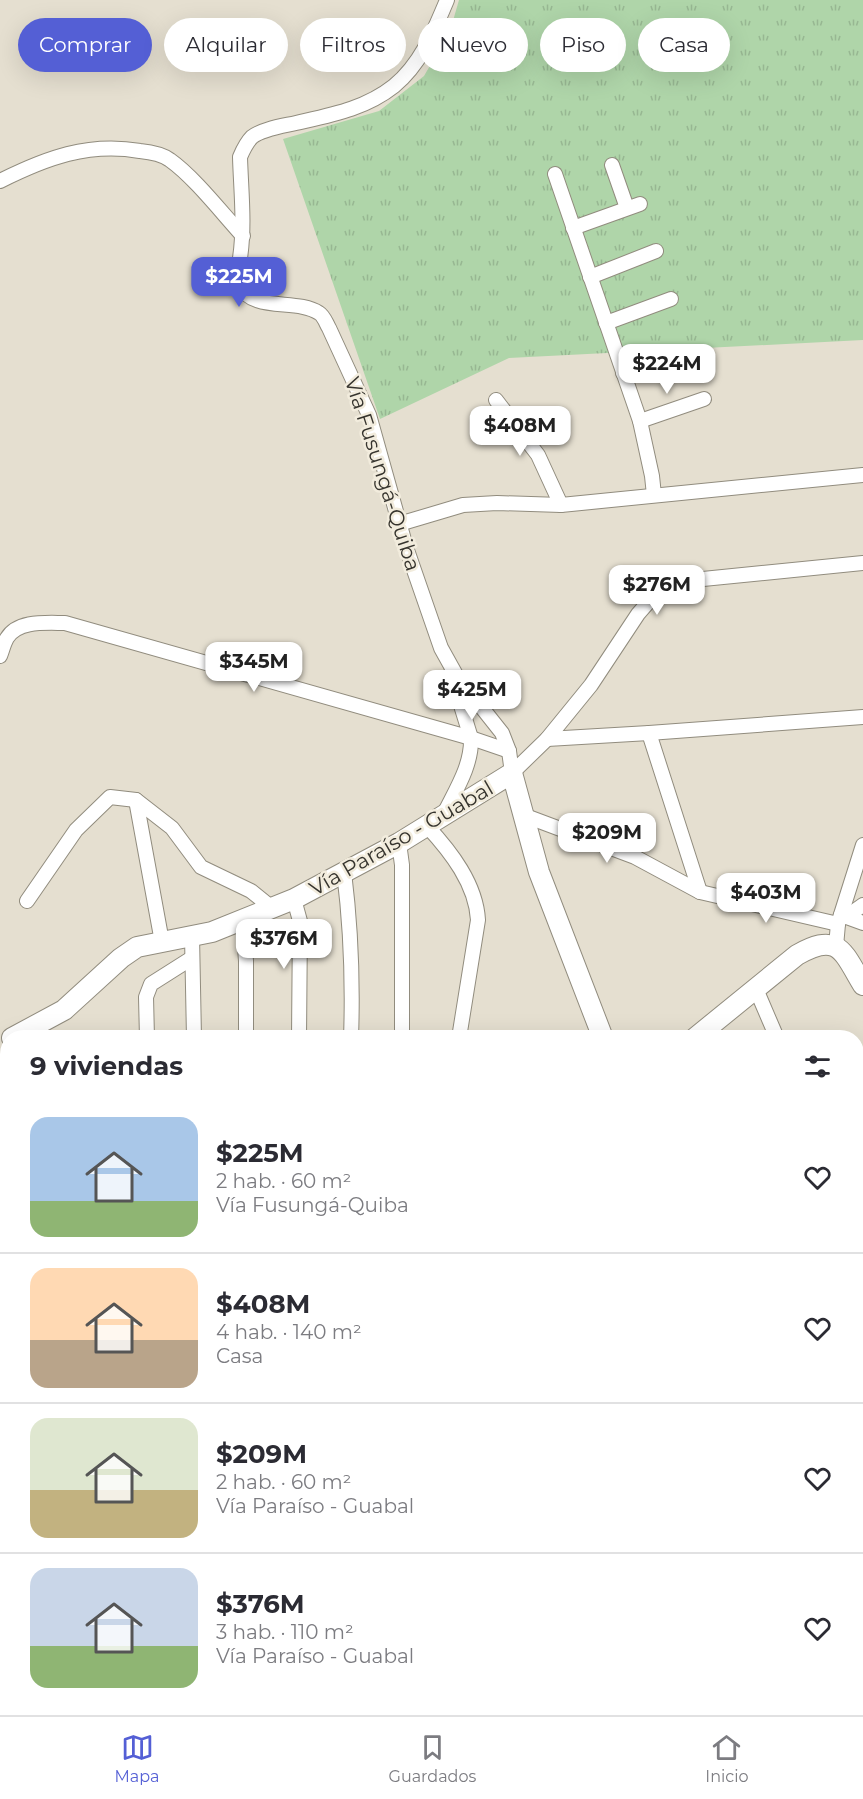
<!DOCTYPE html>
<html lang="es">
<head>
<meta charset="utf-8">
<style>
  :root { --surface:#fff; --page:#f2f2f3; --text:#2b2b33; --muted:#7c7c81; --line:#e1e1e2; --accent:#545fd5 }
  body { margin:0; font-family:Montserrat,sans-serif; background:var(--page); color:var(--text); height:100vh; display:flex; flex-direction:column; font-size:22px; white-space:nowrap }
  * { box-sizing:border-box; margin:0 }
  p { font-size:20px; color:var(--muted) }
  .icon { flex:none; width:33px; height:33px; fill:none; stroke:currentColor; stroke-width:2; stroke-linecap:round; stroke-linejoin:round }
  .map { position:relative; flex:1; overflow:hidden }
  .drawer { position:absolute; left:0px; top:1030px; width:864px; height:686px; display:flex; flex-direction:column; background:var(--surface); border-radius:24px 24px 0 0; box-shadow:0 6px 24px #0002 }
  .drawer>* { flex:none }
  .banner { position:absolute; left:18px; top:18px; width:828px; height:54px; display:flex; gap:12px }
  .price { position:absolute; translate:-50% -51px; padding:0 14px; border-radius:12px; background:#fff; color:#222; font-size:20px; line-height:39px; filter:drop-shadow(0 2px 3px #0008) }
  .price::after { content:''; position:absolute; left:50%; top:36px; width:18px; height:14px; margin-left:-9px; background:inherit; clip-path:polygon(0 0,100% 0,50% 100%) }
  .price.current { background:var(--accent); color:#fff }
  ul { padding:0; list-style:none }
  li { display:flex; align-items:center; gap:18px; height:150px; padding:0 30px }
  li+li { border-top:2px solid var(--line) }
  li span { display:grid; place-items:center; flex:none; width:168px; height:120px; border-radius:18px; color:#555 }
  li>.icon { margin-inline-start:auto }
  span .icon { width:72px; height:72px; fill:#fffc; stroke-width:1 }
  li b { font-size:26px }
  h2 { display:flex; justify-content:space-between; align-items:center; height:72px; padding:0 30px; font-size:26px }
  .chip { padding:0 21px; border-radius:27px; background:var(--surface); box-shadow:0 6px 24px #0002; font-size:21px; line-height:54px }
  .chip.current { background:var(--accent); color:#fff }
  .tab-bar { display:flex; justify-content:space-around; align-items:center; height:84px; border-top:2px solid var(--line); background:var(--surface); font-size:16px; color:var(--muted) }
  .tab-bar a { display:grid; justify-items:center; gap:3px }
  .tab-bar .current { color:var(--accent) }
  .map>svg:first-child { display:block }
  .grass { fill:url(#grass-tufts) }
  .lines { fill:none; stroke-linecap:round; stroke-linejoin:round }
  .street-casing { stroke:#918c7e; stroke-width:16 }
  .secondary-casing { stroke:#918c7e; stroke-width:22 }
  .street { stroke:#fff; stroke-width:14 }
  .secondary { stroke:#fff; stroke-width:20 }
  .labels { text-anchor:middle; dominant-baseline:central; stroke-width:5; stroke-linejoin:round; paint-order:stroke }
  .street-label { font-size:21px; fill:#36342e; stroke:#f2ecdd }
</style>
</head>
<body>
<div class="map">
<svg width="863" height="1715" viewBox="0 0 863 1715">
  <defs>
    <pattern id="grass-tufts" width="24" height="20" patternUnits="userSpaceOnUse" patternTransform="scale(1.5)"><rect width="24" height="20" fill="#afd5a9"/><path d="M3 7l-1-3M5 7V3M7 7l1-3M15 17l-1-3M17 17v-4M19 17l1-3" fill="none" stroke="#97b792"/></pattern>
  </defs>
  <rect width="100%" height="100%" fill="#e5dfd0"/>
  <path class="grass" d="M459 0H863V340L509 358 380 419 283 139 379 111 424 76 450 31Z"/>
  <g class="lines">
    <defs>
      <g id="street">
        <path d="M447 0C434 31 421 64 394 86 365 109 331 115 296 123 283 126 262 129 252 137 246 143 243 150 240 157 241 191 245 224 240 258 238 265 236 278 239 285 253 313 296 298 319 313 324 316 326 323 329 328L369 415 406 547 441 648 456 675 502 733 509 751 512 773"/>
        <path d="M612 165 627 208"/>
        <path d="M555 174 640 421 652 476 654 495"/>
        <path d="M0 181C46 158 88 142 140 151 150 152 162 154 170 160 194 177 222 213 243 236"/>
        <path d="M573 228 640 204"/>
        <path d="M590 277 656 251"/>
        <path d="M606 323 671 299"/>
        <path d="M623 373 683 352"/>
        <path d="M496 400 538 455 561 505"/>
        <path d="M640 421 704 399"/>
        <path d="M399 524 463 505 497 503 561 505 863 475"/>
        <path d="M0 656C2 651 4 643 7 638 18 620 46 623 65 623L471 738 509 751"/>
        <path d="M649 733 700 892"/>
        <path d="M547 739 649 733 863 717"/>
        <path d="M512 773 547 739 591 685 638 614 658 591 693 580 863 563"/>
        <path d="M136 800 162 942"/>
        <path d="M523 815 635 857 700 892 838 924"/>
        <path d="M443 816C455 791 472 766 471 738L451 673"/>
        <path d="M427 826C451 852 476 884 478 920L459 1038"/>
        <path d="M399 843 402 865V1038"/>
        <path d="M344 872C351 928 353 982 351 1038"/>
        <path d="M294 899 300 921 299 1038"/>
        <path d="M27 901 76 830 110 797 136 800 172 828 201 867 251 891 272 908"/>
        <path d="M841 915 863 923"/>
        <path d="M846 917 863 905"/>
        <path d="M243 920 246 961V1038"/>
        <path d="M192 936 194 1038"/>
        <path d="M836 946 838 924 863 845"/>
        <path d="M756 989 777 1038"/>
        <path d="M147 1038 146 997 151 984 192 958"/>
        <path d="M856 1228 863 1244"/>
        <path d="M856 1539H863"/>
        <path d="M0 1622H8"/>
        <path d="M856 1623H863"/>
        <path d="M856 1685H863"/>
        <path d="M99 1708V1715"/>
        <path d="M201 1708 202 1715"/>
        <path d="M259 1708V1715"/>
        <path d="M311 1708V1715"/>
        <path d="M361 1708V1715"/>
        <path d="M411 1708 412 1715"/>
        <path d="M783 1708V1715"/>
      </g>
      <g id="secondary">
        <path d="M12 1038 64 1010 121 958 137 947 212 932 294 899 399 843 512 773 539 872 603 1038"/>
        <path d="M695 1038 797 955C839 931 843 952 863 985"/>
      </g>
    </defs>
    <use href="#street" class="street-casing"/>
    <use href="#secondary" class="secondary-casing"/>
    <use href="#street" class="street"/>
    <use href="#secondary" class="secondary"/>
  </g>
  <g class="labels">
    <g class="street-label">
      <text transform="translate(383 474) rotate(72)">Vía Fusungá-Quiba</text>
      <text transform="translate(401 838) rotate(-30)">Vía Paraíso - Guabal</text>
    </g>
  </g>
</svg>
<b class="price current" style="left:239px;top:308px">$225M</b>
<b class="price" style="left:667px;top:395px">$224M</b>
<b class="price" style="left:520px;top:457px">$408M</b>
<b class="price" style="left:657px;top:616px">$276M</b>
<b class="price" style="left:254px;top:693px">$345M</b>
<b class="price" style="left:472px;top:721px">$425M</b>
<b class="price" style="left:607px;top:864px">$209M</b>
<b class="price" style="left:766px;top:924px">$403M</b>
<b class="price" style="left:284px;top:970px">$376M</b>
<div class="banner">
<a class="chip current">Comprar</a>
<a class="chip">Alquilar</a>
<a class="chip">Filtros</a>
<a class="chip">Nuevo</a>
<a class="chip">Piso</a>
<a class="chip">Casa</a>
</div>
<section class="drawer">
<h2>9 viviendas<svg class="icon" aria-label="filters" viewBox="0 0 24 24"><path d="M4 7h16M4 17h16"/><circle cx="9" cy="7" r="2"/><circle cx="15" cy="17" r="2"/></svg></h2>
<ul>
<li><span style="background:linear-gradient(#a9c7e8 70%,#8fb573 0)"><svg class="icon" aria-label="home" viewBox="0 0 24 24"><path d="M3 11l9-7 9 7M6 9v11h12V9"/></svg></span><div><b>$225M</b><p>2 hab. · 60 m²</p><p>Vía Fusungá-Quiba</p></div><svg class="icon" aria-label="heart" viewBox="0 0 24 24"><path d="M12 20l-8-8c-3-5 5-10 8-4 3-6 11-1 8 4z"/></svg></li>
<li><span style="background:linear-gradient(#ffd9b3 60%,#b9a48a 0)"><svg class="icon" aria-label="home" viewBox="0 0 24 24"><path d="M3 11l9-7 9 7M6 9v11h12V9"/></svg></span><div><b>$408M</b><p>4 hab. · 140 m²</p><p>Casa</p></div><svg class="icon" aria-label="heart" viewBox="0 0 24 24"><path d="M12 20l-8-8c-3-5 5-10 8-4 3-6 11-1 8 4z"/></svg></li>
<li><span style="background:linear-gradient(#dfe7d0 60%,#c2b280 0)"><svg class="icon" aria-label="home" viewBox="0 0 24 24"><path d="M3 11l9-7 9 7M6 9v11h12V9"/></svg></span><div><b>$209M</b><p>2 hab. · 60 m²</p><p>Vía Paraíso - Guabal</p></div><svg class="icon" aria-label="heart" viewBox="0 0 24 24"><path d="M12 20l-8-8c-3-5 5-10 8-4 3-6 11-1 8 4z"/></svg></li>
<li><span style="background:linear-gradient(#c9d6e8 65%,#8fb573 0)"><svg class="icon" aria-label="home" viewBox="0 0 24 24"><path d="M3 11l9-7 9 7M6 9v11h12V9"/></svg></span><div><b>$376M</b><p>3 hab. · 110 m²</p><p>Vía Paraíso - Guabal</p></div><svg class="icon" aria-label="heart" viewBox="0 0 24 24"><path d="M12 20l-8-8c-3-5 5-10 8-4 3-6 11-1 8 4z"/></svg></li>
</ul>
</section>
</div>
<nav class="tab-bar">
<a class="current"><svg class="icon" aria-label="map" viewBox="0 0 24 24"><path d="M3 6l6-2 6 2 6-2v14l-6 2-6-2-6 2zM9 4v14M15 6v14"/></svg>Mapa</a>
<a><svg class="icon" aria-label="saved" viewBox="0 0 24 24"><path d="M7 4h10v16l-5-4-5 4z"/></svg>Guardados</a>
<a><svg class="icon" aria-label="home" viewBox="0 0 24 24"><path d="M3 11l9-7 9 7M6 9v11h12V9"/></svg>Inicio</a>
</nav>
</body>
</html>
